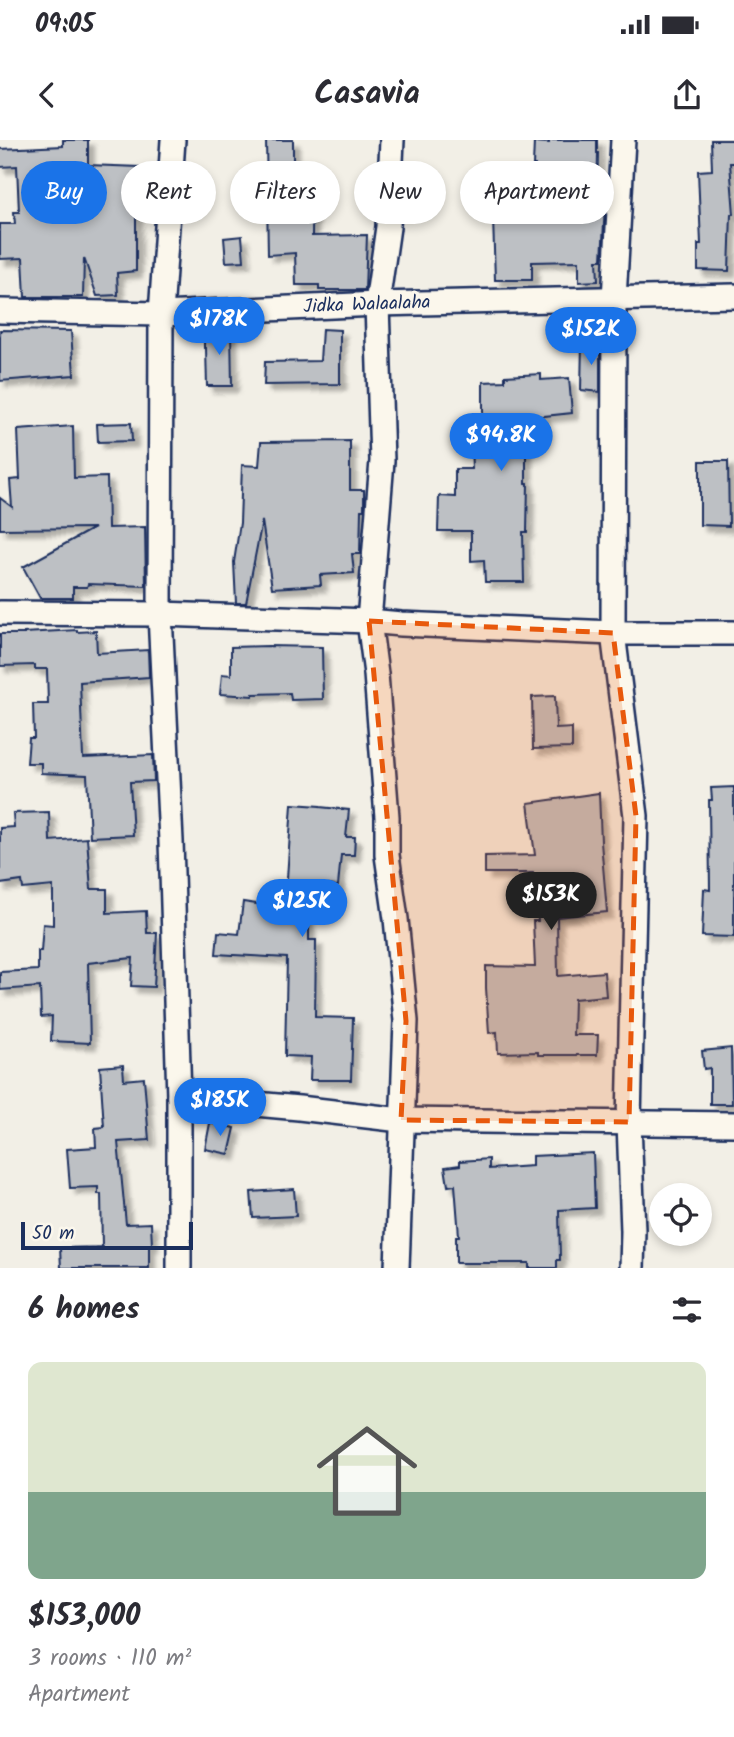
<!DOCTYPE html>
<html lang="en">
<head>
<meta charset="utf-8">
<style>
  :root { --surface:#fff; --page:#f7f7f7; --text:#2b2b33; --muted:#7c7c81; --accent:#1a73e8 }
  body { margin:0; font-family:Kalam,sans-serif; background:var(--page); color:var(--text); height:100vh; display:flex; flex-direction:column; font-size:26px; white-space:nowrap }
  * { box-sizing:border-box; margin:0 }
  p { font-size:23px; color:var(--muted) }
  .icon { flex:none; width:38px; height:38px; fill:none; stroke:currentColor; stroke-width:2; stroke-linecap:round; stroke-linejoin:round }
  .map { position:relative; height:1128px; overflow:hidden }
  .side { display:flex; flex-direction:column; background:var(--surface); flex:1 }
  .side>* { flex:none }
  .hud { position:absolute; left:21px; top:21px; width:693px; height:63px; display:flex; gap:14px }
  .controls { position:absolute; left:649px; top:1043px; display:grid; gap:14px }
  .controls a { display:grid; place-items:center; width:63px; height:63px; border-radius:50%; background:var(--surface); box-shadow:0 4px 10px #0003; font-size:35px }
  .scale { position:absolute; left:21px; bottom:18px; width:172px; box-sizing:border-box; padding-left:7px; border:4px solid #1b2f5e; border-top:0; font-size:19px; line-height:24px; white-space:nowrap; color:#1b2f5e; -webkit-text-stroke:5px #fbf7ec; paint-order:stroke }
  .price { position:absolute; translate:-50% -60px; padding:0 16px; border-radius:24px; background:var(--accent); color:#fff; font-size:23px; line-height:46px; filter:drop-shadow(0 2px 4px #0008) }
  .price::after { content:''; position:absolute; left:50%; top:42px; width:21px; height:16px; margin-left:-10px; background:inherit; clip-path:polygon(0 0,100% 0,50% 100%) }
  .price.selected { background:#222; color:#fff }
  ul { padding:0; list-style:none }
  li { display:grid; align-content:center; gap:14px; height:371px; padding:0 28px }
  li span { display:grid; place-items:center; height:217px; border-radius:14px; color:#555 }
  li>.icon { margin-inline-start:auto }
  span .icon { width:126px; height:126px; fill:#fffc; stroke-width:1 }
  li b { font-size:30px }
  h2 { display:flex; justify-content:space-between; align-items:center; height:84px; padding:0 28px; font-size:30px }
  .chip { padding:0 24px; border-radius:32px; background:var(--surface); box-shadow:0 4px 10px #0003; font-size:24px; line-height:63px }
  .chip.selected { background:var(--accent); color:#fff }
  .status { display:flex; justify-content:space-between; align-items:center; height:49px; padding:0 35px; background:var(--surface); direction:ltr }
  .status svg { height:19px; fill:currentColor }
  header { display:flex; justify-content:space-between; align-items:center; height:91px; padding:0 28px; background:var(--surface); font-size:32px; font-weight:800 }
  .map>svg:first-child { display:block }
  .building { fill:#bdc0c4; stroke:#1b2f5e; stroke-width:2; filter:url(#shadow) }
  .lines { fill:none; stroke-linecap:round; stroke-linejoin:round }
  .minor-casing { stroke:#1b2f5e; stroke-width:28 }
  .minor { stroke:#fbf7ec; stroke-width:23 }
  .marked { fill:#e8590c; fill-opacity:0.2; stroke:#e8590c; stroke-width:5; stroke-dasharray:14 9; stroke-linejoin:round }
  .labels { text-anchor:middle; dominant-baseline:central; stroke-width:6; stroke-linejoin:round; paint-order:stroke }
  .street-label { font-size:19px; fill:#1b2f5e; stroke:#fbf7ec }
</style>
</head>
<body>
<div class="status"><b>09:05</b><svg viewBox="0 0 49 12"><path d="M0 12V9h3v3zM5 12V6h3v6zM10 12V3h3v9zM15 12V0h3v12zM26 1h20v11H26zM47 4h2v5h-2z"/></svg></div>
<header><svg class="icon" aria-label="back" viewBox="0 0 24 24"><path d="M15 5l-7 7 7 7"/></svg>Casavia<svg class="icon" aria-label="share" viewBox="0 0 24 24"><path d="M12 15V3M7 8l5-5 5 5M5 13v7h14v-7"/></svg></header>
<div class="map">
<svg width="734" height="1128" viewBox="0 0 734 1128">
  <defs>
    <filter id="shadow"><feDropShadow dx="6" dy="6" stdDeviation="2" flood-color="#0004"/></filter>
  </defs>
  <rect width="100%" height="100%" fill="#f2efe6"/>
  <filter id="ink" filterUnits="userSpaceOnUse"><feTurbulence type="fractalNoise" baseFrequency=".0143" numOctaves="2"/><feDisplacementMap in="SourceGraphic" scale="14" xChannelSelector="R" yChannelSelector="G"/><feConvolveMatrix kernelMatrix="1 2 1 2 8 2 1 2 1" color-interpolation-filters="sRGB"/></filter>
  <g filter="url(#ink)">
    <g class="building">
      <path d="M63 0H88V25L140 27 139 59H136V131L117 133 118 155 97 156 84 118 83 157H25L23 118 0 119V84H15L14 72H19L17 26 0 27V9L63 6Z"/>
      <path d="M266 0H293V42H313L312 96 367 95 365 150H319V145H296L295 113 268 115Z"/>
      <path d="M549 0H597V13H598L597 64H605L602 120H597L598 141 579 142V121L532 122V140H495L493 78 535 77V25H533L534 2 549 3Z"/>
      <path d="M711 0H734V23H730L734 74H731L729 131 698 130V104H701L698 31 712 30Z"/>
      <path d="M242 96 244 121 226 122 224 98Z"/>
      <path d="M204 189H231L232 246H207L206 208H204Z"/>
      <path d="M322 189 340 190V244L264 245 265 222 320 221Z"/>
      <path d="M0 190 71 191 74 235 0 241Z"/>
      <path d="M582 202H600V252L581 250Z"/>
      <path d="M541 234V240L569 238 572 273 526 278V343H528L527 392H523L524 442H485L484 420 471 421V391H438L439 356 455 357V329H472L470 278 483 277V242L505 241V236Z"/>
      <path d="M131 283 132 301 98 302 97 284Z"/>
      <path d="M73 286 74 338 107 337 108 388 145 387 146 446 88 444 87 447H73V458H40L23 427 94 388 0 389V358L12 367 10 340 20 339 18 290Z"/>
      <path d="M350 301V350H364V370H361L360 414H352L354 433 320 435 321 445 272 448 262 381 246 463H236L234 422 240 383 242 325 259 326 261 302Z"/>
      <path d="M700 321H728L729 386 700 385Z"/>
      <path d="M77 490V492L96 491 97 513 148 510 149 537 80 542 83 618 153 615 154 641 130 642 133 695 90 697 87 635 41 633V623H27L29 598H34L33 564H48L47 529H35V525L0 526V494H24V493Z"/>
      <path d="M268 506 322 507 323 559 291 560 290 553 253 554V556L220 554 222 534 231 535V507Z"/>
      <path d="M555 556 556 589 572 588V608L533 609 532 557Z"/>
      <path d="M734 647V797L702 796 704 749 710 750 709 660H712L711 648Z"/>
      <path d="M599 653 601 702 607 772 557 777 558 836 604 832 606 856 574 859 573 895H598L597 915H538V912L498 913 497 892 489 893 486 848V826L535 827 533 781H538L533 733H485V716L535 715 528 663Z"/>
      <path d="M292 664 320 666V667L349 670 346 697H355L354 715H341L338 746 305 743 307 785H309V800H316L315 877 353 878 351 940H310L311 917 285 916 287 818 216 814 218 792 239 794 243 762 285 768Z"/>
      <path d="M49 672 50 701 87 698 91 749H107V773L146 771 147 793H157L154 847 131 846 133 818 88 823 90 903 51 901 52 876 41 877 40 847 0 850V832L38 830V811H41L43 784 53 785V746L23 749 22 741 0 744V688L14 687 13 673Z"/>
      <path d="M731 908 732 964H710V928L704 929 702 911Z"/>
      <path d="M123 925 124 940 144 938 149 1000 118 1002 126 1084 151 1083 152 1105H149V1128H61L60 1108 102 1107 101 1054H98V1047L70 1048 67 1009 96 1007 95 988 104 987 100 927Z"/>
      <path d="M210 983 235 988 229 1014 205 1009Z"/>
      <path d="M593 1013 595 1068 559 1070 560 1120H557V1128H529V1123H456V1096H459L455 1045 448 1046 445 1027 460 1025V1021L489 1019V1029L532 1026V1016Z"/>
      <path d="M294 1049 296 1076 253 1078 251 1052Z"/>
    </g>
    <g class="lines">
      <defs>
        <g id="minor">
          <path d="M173 0 161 174 160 474 171 701 179 957V1128"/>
          <path d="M392 0 388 87 377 164 382 321 369 481 376 534 387 677V715L396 779 406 881 397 1128"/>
          <path d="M623 0 614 159 613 493 636 676 629 982 633 1091 632 1128"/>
          <path d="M0 171 161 174 377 164 734 156"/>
          <path d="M0 473 160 474 369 481 401 484 613 493H734"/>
          <path d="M179 957 299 968 401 980 734 984"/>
        </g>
      </defs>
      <use href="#minor" class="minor-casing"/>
      <use href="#minor" class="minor"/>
    </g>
  </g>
  <path class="marked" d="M369 481 613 493 636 676 629 982 401 980 406 881Z"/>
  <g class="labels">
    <g class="street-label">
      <text transform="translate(367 165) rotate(-2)">Jidka Walaalaha</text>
    </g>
  </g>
</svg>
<div class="controls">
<a><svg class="icon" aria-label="locate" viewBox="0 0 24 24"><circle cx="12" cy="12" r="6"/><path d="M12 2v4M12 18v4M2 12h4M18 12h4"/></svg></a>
</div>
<div class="scale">50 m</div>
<b class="price" style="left:219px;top:217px">$178K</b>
<b class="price" style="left:591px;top:227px">$152K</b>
<b class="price" style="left:501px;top:333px">$94.8K</b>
<b class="price selected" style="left:551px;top:792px">$153K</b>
<b class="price" style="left:302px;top:799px">$125K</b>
<b class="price" style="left:220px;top:998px">$185K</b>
<div class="hud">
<a class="chip selected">Buy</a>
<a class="chip">Rent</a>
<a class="chip">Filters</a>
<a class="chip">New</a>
<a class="chip">Apartment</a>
</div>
</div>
<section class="side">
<h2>6 homes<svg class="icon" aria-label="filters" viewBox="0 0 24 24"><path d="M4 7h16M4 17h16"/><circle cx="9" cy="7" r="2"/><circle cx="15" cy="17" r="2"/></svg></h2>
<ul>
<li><span style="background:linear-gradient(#dfe7d0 60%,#7fa58c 0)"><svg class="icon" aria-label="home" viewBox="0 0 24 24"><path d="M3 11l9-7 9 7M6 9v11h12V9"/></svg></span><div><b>$153,000</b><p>3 rooms · 110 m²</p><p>Apartment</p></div></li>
</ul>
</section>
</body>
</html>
